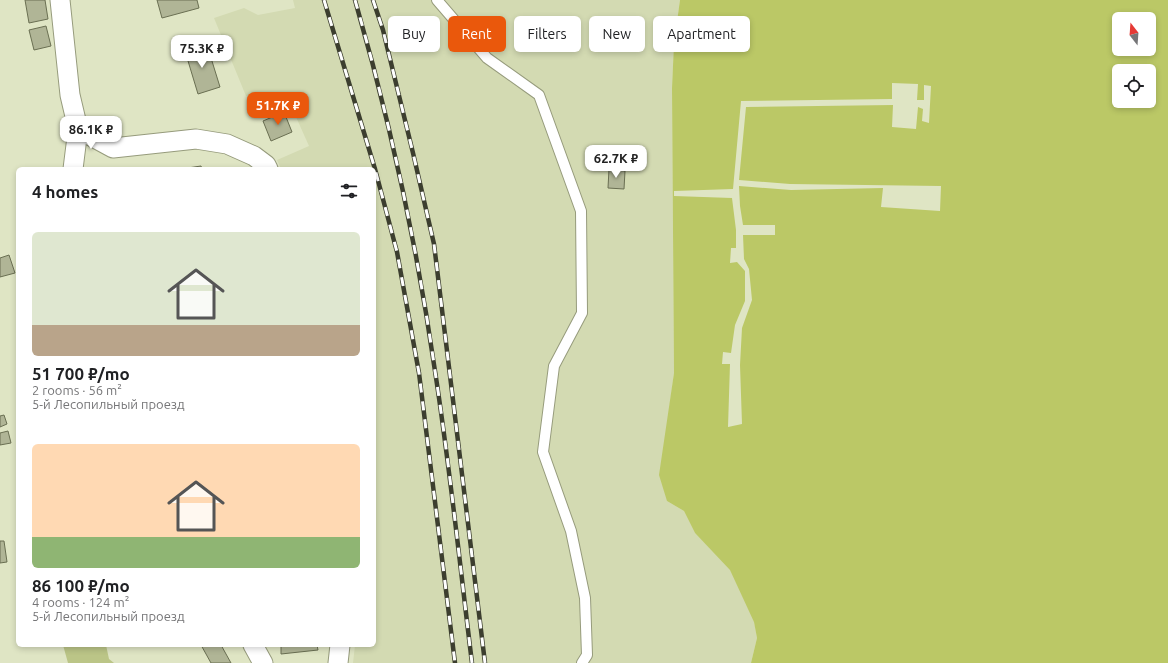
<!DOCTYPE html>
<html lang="en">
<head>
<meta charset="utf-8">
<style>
  :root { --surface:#fff; --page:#f6f6f6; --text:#202124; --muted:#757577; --accent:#ea580c }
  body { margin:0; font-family:Ubuntu,sans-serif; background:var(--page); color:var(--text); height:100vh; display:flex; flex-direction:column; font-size:15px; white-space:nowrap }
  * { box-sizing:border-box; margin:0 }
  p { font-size:13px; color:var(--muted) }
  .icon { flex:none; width:22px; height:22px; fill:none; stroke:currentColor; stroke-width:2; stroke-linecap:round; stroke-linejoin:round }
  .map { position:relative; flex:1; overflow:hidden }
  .sheet { position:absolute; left:16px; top:167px; width:360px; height:480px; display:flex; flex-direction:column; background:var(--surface); border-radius:6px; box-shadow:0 2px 6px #0003 }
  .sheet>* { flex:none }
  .hud { position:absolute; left:388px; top:16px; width:380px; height:36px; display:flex; gap:8px }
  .needle { width:26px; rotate:343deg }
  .controls { position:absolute; left:1112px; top:12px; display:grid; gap:8px }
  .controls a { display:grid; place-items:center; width:44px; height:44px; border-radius:6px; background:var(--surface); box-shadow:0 2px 6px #0003; font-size:20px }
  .price { position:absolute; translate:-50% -34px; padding:0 9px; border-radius:8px; background:#fff; color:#222; font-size:13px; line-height:26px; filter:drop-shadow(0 1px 2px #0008) }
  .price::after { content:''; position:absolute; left:50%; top:24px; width:12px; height:9px; margin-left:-6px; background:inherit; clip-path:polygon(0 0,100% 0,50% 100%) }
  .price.current { background:var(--accent); color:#fff }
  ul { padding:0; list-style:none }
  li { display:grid; align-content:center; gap:8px; height:212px; padding:0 16px }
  li span { display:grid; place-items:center; height:124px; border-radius:6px; color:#555 }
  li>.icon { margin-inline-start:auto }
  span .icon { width:72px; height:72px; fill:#fffc; stroke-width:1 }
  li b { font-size:17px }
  h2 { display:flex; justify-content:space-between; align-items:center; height:48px; padding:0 16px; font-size:17px }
  .chip { padding:0 14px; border-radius:6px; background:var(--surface); box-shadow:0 2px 6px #0003; font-size:14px; line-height:36px }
  .chip.current { background:var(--accent); color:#fff }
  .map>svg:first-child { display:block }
  .built { fill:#d3dab2 }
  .green { fill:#bbc587 }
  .water { fill:#bbc866; fill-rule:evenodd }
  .pier { fill:#dfe5c4 }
  .building { fill:#b0b596; stroke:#6a6f52 }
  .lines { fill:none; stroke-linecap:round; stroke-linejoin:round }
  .lane-casing { stroke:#969b7c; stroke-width:12 }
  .street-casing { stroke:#969b7c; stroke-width:21 }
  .lane { stroke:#fff; stroke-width:10 }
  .street { stroke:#fff; stroke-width:19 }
  .rail-casing { stroke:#3c3e2f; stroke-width:4.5 }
  .rail { stroke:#fff; stroke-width:3; stroke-dasharray:9; stroke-linecap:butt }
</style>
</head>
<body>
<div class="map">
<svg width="1168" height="663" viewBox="0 0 1168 663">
  <rect width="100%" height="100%" fill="#dfe5c4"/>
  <path class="built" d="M293 0H680L674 43 672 88 674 373 669 411 667 501 684 511 695 533 730 569 754 621 757 638 751 663H353L355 645H374V169H281L277 160 309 146 288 99 246 96 214 18 244 8 258 15 295 8Z"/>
  <path class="green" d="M63 645H106L109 659 114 663H68Z"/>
  <path class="water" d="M680 0H1168V663H751L757 638 754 622 730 570 695 533 684 511 667 501 659 475 674 373 672 88 674 43ZM1119 19H1149V49H1119ZM1119 71H1149V101H1119Z"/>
  <path class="pier" d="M892 83 918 84 917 100H924V85L931 86 929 123 922 121 923 109 918 107 916 129 892 127 893 105 746 107 739 180 790 184 941 186 940 211 881 207 883 188 791 190 739 186 740 206 743 225H775V235H743L744 259 749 269 752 300 742 328 740 365 742 424 728 427 730 364H722L723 352 731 353 735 325 745 301V271L737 262 730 263 731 248H736V230L732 198 674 196V191L733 189 741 101 892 99Z"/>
  <g class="building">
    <path d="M25 0H45L48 19 29 23Z"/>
    <path d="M157 0H197L199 8 162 18Z"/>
    <path d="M46 26 51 46 34 50 29 30Z"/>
    <path d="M207 45 220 87 198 94 185 51Z"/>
    <path d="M284 112 292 132 271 141 263 121Z"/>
    <path d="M201 166 202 169H181Z"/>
    <path d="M609 169 625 171 624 189 608 188Z"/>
    <path d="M9 255 15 273 0 277V258Z"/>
    <path d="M4 415 7 424 0 427V416Z"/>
    <path d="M8 431 11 443 0 445V433Z"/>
    <path d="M0 541H4L7 562 0 563Z"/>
    <path d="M201 645H221L231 663H211Z"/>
    <path d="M281 645H317L318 650 281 654Z"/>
  </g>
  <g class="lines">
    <defs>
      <path id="lane" d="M437 0 487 58 539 95 581 211 582 313 554 366 543 452 571 531 585 598 587 655 582 663"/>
      <g id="street">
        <path d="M60 0 70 95 78 129 113 148 196 139 227 144 254 156 266 165 268 169"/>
        <path d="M73 169 78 129"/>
        <path d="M253 645 263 663"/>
        <path d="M338 663 340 645"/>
      </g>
    </defs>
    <use href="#lane" class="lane-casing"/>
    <use href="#street" class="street-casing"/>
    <use href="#lane" class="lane"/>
    <use href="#street" class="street"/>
    <defs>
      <g id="rail">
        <path d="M324 0 375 169 397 252 419 373 455 663"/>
        <path d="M355 0C390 121 417 246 435 371 450 468 460 566 472 663"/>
        <path d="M373 0 383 30 413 153 434 244 485 663"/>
      </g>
    </defs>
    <use href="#rail" class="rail-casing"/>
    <use href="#rail" class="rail"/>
  </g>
</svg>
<div class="controls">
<a><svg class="needle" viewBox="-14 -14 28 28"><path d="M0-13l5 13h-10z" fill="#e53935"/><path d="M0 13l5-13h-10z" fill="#757577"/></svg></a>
<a><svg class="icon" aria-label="locate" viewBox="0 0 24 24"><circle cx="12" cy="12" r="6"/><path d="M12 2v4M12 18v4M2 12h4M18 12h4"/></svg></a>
</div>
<b class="price" style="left:202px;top:69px">75.3K ₽</b>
<b class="price current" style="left:278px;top:126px">51.7K ₽</b>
<b class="price" style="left:91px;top:150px">86.1K ₽</b>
<b class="price" style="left:616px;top:179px">62.7K ₽</b>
<div class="hud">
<a class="chip">Buy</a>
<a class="chip current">Rent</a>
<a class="chip">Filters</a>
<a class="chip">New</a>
<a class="chip">Apartment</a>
</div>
<section class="sheet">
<h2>4 homes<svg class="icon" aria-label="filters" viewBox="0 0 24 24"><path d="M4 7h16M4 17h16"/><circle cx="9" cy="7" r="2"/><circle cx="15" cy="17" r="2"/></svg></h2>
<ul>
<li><span style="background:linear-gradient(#dfe7d0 75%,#b9a48a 0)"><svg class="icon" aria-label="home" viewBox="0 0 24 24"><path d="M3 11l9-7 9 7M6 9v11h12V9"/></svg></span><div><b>51 700 ₽/mo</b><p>2 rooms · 56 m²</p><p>5-й Лесопильный проезд</p></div></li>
<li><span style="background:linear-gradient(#ffd9b3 75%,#8fb573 0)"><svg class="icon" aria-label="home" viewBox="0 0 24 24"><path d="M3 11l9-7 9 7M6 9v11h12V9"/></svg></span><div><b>86 100 ₽/mo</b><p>4 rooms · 124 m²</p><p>5-й Лесопильный проезд</p></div></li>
</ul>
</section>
</div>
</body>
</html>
